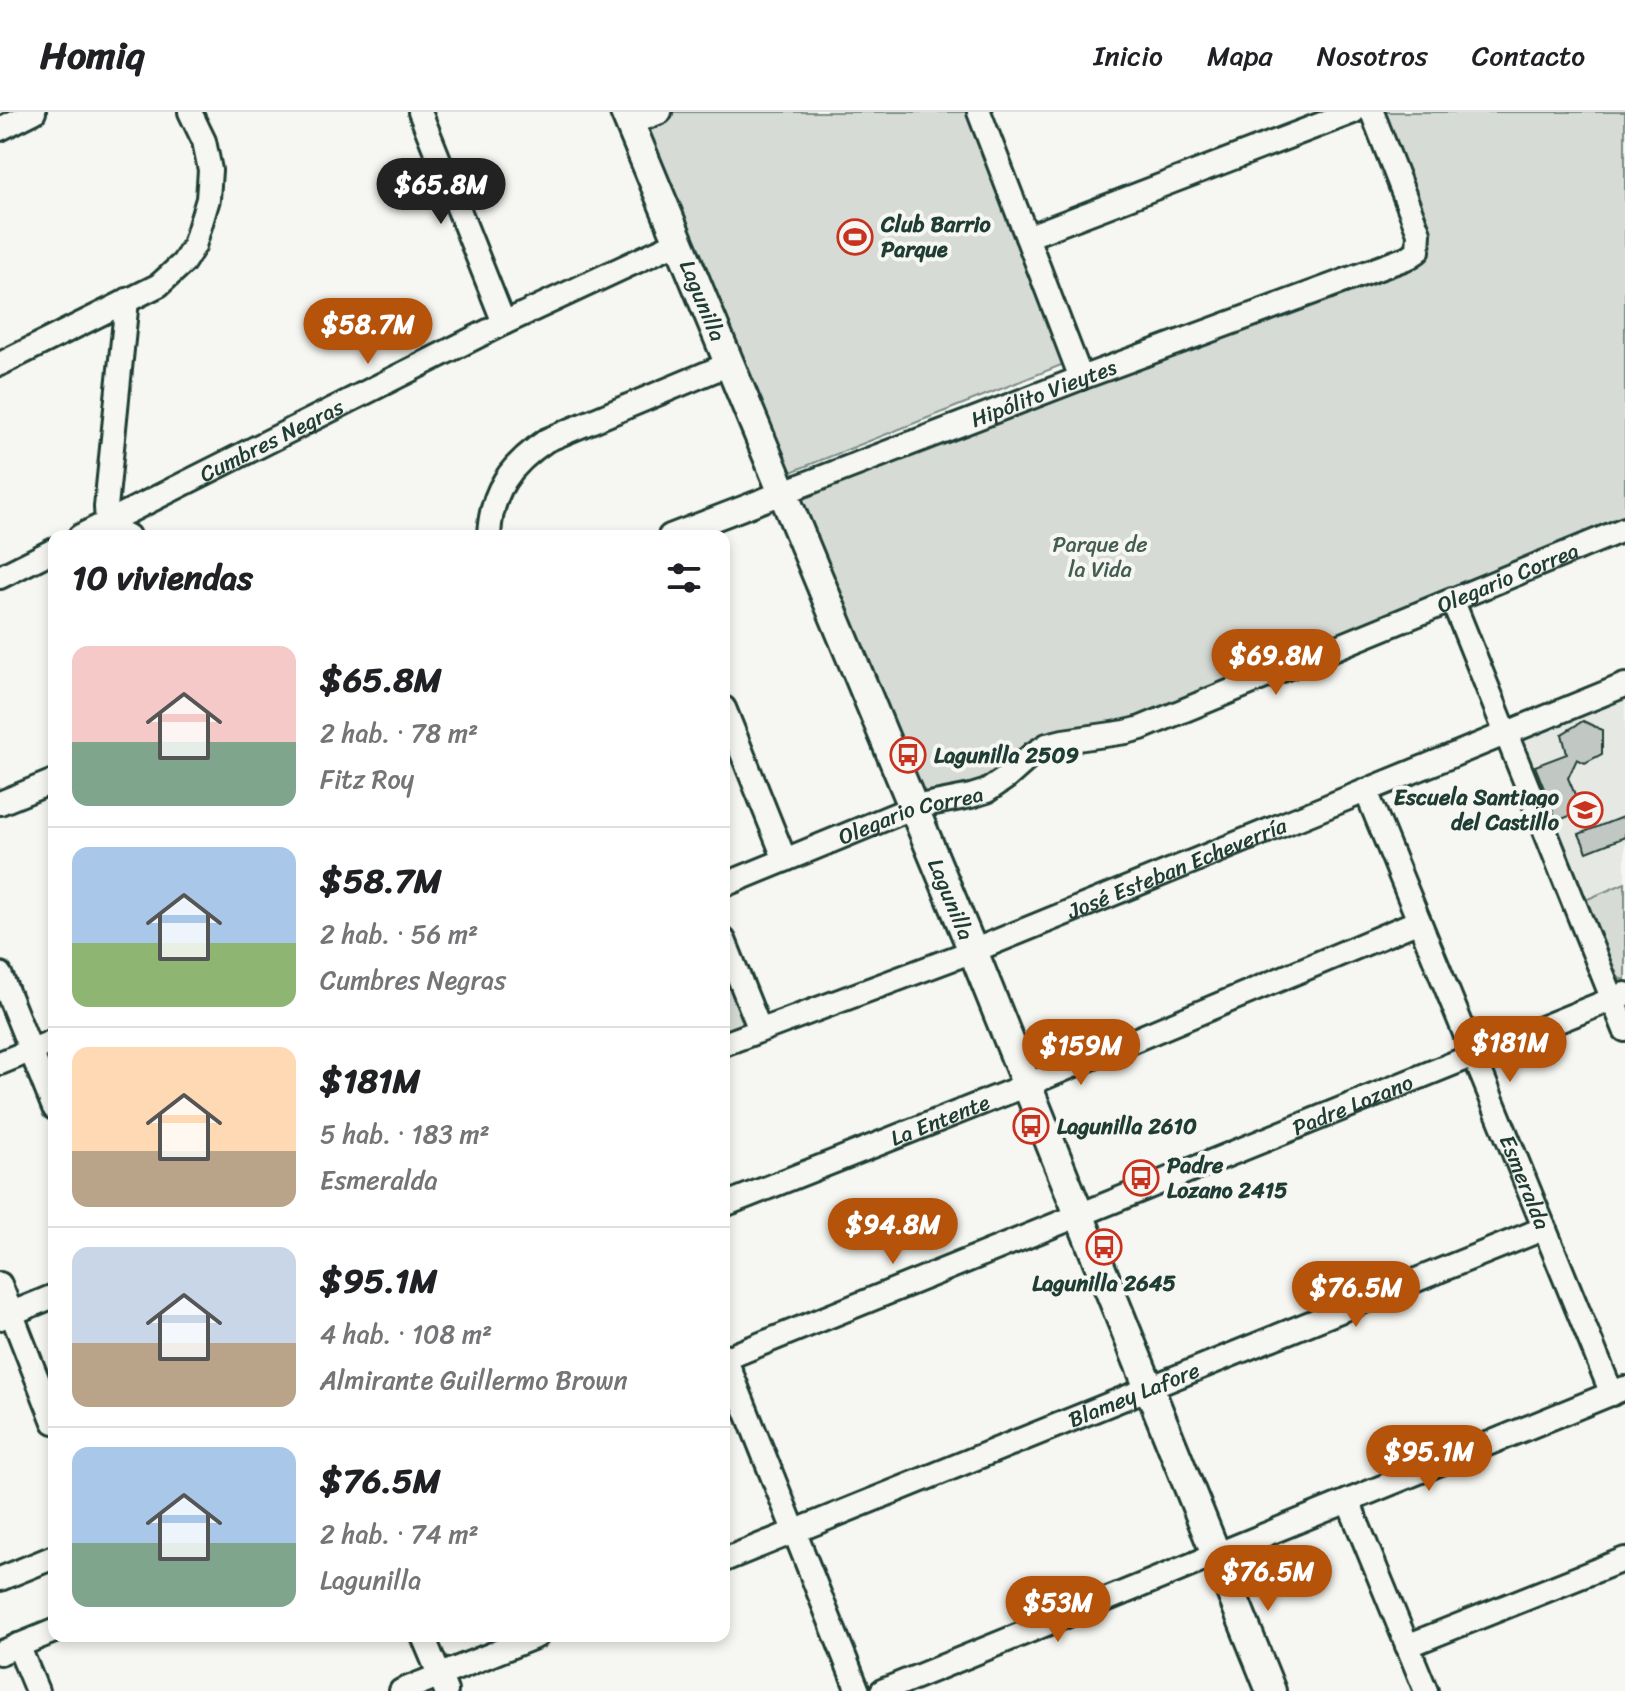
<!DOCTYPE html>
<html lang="es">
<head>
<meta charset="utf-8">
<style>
  :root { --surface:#fff; --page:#f2f2f2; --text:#202124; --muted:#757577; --line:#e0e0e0; --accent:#b45309 }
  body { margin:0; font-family:Sriracha,sans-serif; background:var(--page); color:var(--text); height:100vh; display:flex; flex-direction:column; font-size:30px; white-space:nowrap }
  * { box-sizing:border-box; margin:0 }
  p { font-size:26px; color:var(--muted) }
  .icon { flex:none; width:44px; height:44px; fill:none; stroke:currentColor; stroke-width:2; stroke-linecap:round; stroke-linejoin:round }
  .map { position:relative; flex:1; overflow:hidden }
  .details { position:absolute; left:48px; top:418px; width:682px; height:1112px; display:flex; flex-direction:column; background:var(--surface); border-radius:16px; box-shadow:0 4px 12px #0003 }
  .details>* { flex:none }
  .price { position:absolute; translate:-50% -68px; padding:0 18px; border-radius:28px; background:var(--accent); color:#fff; font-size:26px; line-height:52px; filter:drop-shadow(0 2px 4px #0008) }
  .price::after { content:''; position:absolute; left:50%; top:48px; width:24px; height:18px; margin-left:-12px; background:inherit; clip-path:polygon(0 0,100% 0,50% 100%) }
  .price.selected { background:#222; color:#fff }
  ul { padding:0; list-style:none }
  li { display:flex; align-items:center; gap:24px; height:200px; padding:0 24px }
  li+li { border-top:2px solid var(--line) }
  li span { display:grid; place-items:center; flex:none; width:224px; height:160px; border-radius:16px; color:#555 }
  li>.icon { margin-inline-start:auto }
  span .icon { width:96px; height:96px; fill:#fffc; stroke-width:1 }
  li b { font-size:34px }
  h2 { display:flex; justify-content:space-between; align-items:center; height:96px; padding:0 24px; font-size:34px }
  header { display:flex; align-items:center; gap:48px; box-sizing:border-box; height:112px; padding:0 40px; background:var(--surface); border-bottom:2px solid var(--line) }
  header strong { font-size:38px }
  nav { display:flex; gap:44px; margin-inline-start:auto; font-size:28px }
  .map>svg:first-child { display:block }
  .built { fill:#e6e8e4 }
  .green { fill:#d6dbd6; stroke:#7a8c85; stroke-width:2 }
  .building { fill:#c1c8c3; stroke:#1f3d34; stroke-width:2 }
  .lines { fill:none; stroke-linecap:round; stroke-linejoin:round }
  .minor-casing { stroke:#1f3d34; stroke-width:28 }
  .major-casing { stroke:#1f3d34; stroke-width:34 }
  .minor { stroke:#f6f6f2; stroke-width:22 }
  .major { stroke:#f6f6f2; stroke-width:28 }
  .labels { text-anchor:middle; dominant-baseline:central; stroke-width:8; stroke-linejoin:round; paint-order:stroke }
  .poi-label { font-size:22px; font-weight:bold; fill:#1f3d34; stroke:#f6f6f2; text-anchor:start }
  .street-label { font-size:22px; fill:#1f3d34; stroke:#f6f6f2 }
  .park-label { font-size:22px; fill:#445d54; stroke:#f6f6f2 }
</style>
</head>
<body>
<header>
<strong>Homiq</strong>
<nav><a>Inicio</a><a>Mapa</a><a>Nosotros</a><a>Contacto</a></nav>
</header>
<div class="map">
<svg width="1625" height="1579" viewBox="0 0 1625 1579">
  <rect width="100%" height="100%" fill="#f6f6f2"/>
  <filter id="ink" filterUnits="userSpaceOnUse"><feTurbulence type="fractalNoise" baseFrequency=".0125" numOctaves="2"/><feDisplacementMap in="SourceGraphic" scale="16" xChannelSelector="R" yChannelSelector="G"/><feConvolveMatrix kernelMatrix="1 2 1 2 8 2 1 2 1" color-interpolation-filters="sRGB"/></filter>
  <g filter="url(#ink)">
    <path class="built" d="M1625 580V771L1583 789 1515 625Z"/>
    <g class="green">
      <path d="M642 0H970L1069 250 786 362Z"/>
      <path d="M1372 0H1625V417L1141 616 1063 629 1006 666 914 695 782 380 1418 139Z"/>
      <path d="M1625 771V869L1615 864 1583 789Z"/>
      <path d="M724 845 750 909 724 919Z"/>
    </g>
    <g class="building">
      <path d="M1583 609 1602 618V642L1585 651 1577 647 1568 666 1582 699 1557 709 1535 654 1567 642 1562 622Z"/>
      <path d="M1625 704V725L1587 740 1579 722Z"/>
    </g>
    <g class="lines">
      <defs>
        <g id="minor">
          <path d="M420 0 504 211"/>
          <path d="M979 0 1081 266"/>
          <path d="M630 12 660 0"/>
          <path d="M0 17 34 0"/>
          <path d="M1027 125 1353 0"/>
          <path d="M127 188 106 395 107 410 118 419 128 424"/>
          <path d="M0 252 159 173 183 151 194 134 208 87 210 58 204 29 190 0"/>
          <path id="s1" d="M80 424 504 211 678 130"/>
          <path d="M489 424C491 379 510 353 547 328L729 252"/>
          <path id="s2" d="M670 424 1081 266 1409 145 1418 139 1419 121 1372 0"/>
          <path d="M0 465 54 438"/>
          <path d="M1452 487 1625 918"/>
          <path d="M724 596 785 748"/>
          <path id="s3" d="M1366 679 1612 1282"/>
          <path d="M0 691 54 669"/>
          <path id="s4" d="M724 773 914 695 971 684 987 679 1006 666 1033 642 1047 633 1063 629 1126 620 1141 616 1625 417"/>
          <path d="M724 828 760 918"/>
          <path d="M0 862 54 996"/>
          <path id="s5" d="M724 932 973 839 1625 573"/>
          <path d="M0 951 54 929"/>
          <path id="s6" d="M724 1093 1027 973 1419 809"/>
          <path d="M0 1172 54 1310"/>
          <path d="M0 1206 54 1184"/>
          <path d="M724 1243 858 1579"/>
          <path id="s7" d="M724 1247 1625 882"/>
          <path d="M1348 1389 1426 1579"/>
          <path id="s8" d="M724 1448 1545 1116"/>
          <path d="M0 1467 54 1445"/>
          <path d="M423 1524 446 1579"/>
          <path d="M18 1533 37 1579"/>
          <path d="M1407 1534 1625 1447"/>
          <path d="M0 1541 54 1519"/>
          <path d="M401 1579 537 1524"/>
          <path d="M882 1579 1625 1276"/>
        </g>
        <g id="major">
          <path id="s9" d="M625 0 973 839 1271 1579"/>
        </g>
      </defs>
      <use href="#minor" class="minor-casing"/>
      <use href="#major" class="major-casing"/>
      <use href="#minor" class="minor"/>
      <use href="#major" class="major"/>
    </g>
  </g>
  <defs>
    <symbol id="stadium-ring" viewBox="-11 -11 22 22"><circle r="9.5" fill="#f6f6f2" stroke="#c8321e" stroke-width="1.5"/><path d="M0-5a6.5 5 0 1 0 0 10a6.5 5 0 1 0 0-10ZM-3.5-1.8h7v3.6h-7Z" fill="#c8321e"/></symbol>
    <symbol id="bus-ring" viewBox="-11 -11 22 22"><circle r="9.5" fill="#f6f6f2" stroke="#c8321e" stroke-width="1.5"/><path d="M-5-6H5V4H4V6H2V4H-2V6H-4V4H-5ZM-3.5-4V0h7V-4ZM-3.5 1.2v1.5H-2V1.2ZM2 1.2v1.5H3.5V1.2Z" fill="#c8321e"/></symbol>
    <symbol id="school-ring" viewBox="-11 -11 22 22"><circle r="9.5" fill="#f6f6f2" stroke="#c8321e" stroke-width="1.5"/><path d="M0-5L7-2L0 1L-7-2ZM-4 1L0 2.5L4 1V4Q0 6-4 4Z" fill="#c8321e"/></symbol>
  </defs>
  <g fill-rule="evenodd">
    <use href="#stadium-ring" x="835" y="105" width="40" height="40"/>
    <use href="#bus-ring" x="888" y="623" width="40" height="40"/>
    <use href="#school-ring" x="1565" y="678" width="40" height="40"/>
    <use href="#bus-ring" x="1011" y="994" width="40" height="40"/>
    <use href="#bus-ring" x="1121" y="1046" width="40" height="40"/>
    <use href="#bus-ring" x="1084" y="1115" width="40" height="40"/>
  </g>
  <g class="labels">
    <g class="poi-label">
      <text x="881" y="112">Club Barrio<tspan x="881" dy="25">Parque</tspan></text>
      <text x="934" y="643">Lagunilla 2509</text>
      <text x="1559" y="685" text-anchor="end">Escuela Santiago<tspan x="1559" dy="25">del Castillo</tspan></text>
      <text x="1057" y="1014">Lagunilla 2610</text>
      <text x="1167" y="1053">Padre<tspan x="1167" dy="25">Lozano 2415</tspan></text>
      <text x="1104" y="1171" text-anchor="middle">Lagunilla 2645</text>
    </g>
    <g class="street-label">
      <text stroke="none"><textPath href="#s9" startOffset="204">Lagunilla</textPath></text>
      <text stroke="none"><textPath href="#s2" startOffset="400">Hipólito Vieytes</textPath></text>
      <text stroke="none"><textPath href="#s1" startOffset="214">Cumbres Negras</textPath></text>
      <text stroke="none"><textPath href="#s4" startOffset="848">Olegario Correa</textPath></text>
      <text stroke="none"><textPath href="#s4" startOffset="200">Olegario Correa</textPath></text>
      <text stroke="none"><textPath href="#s5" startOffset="486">José Esteban Echeverría</textPath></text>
      <text stroke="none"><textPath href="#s9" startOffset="852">Lagunilla</textPath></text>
      <text stroke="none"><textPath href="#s7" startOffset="678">Padre Lozano</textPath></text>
      <text stroke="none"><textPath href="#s6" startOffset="232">La Entente</textPath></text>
      <text stroke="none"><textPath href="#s3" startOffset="422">Esmeralda</textPath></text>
      <text stroke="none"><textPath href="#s8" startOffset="442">Blamey Lafore</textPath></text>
    </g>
    <g class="park-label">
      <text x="1100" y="432">Parque de<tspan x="1100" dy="25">la Vida</tspan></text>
    </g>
  </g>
</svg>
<b class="price selected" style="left:441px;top:114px">$65.8M</b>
<b class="price" style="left:368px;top:254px">$58.7M</b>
<b class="price" style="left:1276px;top:585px">$69.8M</b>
<b class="price" style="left:1510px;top:972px">$181M</b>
<b class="price" style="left:1081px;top:975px">$159M</b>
<b class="price" style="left:893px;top:1154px">$94.8M</b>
<b class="price" style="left:1356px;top:1217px">$76.5M</b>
<b class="price" style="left:1429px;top:1381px">$95.1M</b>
<b class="price" style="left:1268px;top:1501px">$76.5M</b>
<b class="price" style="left:1058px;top:1532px">$53M</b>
<section class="details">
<h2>10 viviendas<svg class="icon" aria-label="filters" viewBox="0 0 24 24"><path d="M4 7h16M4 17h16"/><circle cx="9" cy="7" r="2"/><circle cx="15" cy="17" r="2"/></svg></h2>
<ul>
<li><span style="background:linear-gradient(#f6c9c9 60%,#7fa58c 0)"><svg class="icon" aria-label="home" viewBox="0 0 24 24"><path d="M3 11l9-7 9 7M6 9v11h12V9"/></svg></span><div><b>$65.8M</b><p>2 hab. · 78 m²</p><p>Fitz Roy</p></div></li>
<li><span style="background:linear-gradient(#a9c7e8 60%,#8fb573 0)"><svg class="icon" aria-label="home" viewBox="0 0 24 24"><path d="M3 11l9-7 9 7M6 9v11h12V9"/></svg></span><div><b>$58.7M</b><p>2 hab. · 56 m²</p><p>Cumbres Negras</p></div></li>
<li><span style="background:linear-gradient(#ffd9b3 65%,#b9a48a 0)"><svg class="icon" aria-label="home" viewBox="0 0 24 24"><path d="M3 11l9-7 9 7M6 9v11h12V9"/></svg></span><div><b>$181M</b><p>5 hab. · 183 m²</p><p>Esmeralda</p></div></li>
<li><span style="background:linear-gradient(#c9d6e8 60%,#b9a48a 0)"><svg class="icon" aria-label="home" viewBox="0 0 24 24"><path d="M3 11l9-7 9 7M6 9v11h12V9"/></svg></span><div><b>$95.1M</b><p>4 hab. · 108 m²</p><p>Almirante Guillermo Brown</p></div></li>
<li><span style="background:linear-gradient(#a9c7e8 60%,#7fa58c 0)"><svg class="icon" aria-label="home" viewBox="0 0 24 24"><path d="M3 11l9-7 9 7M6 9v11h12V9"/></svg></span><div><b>$76.5M</b><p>2 hab. · 74 m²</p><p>Lagunilla</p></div></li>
</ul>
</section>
</div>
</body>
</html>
